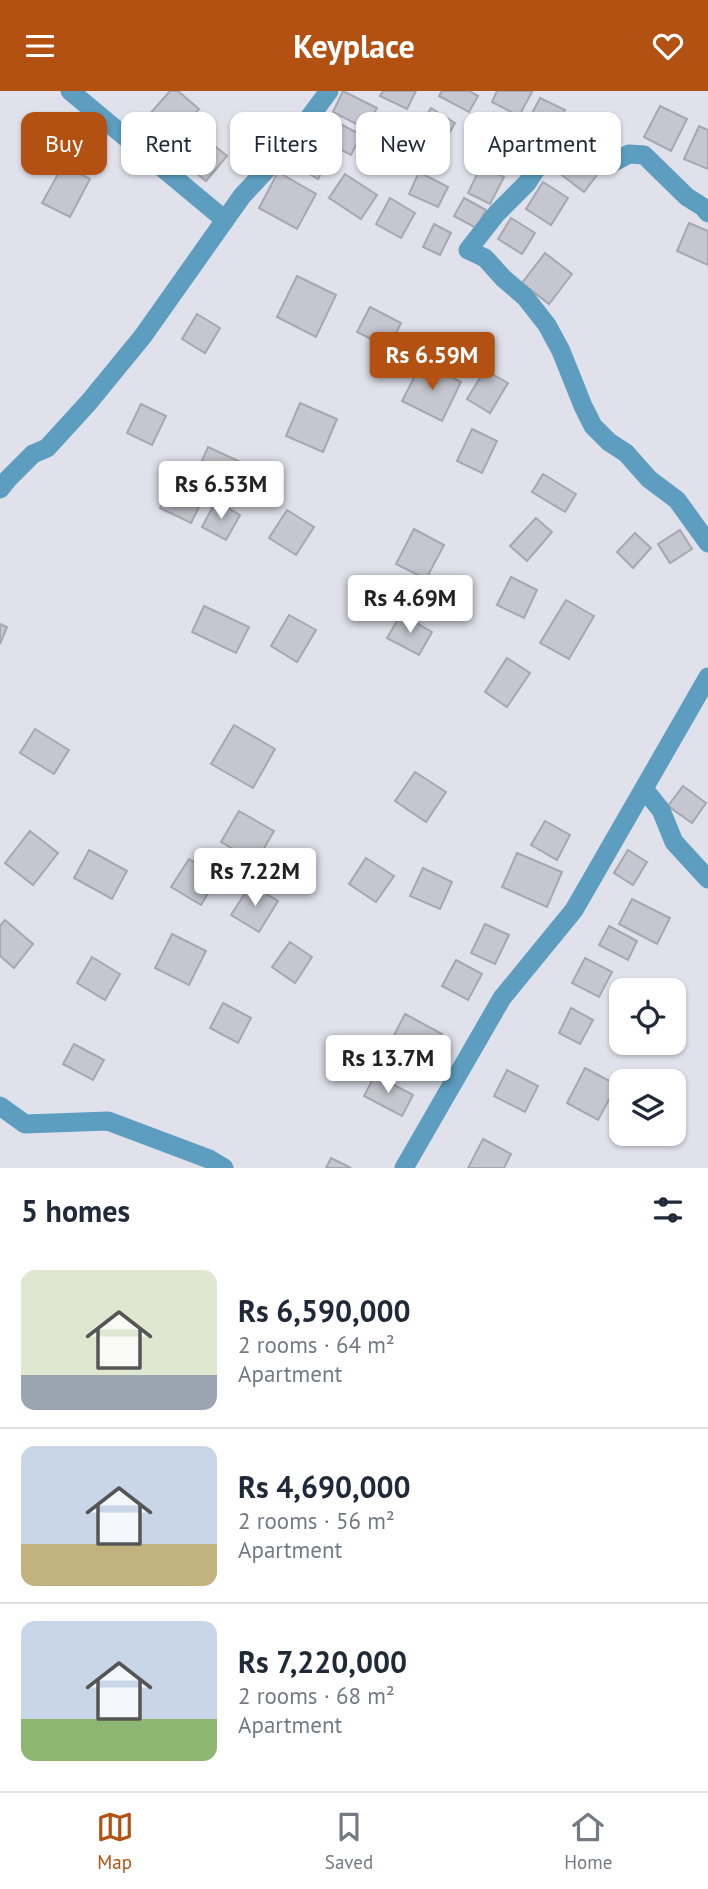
<!DOCTYPE html>
<html lang="en">
<head>
<meta charset="utf-8">
<style>
  :root { --surface:#fff; --page:#f6f6f7; --text:#1f2937; --muted:#747a83; --line:#e0e1e3; --accent:#b25111 }
  body { margin:0; font-family:"PT Sans",sans-serif; background:var(--page); color:var(--text); height:100vh; display:flex; flex-direction:column; font-size:26px; white-space:nowrap }
  * { box-sizing:border-box; margin:0 }
  p { font-size:23px; color:var(--muted) }
  .icon { flex:none; width:38px; height:38px; fill:none; stroke:currentColor; stroke-width:2; stroke-linecap:round; stroke-linejoin:round }
  .map { position:relative; height:1077px; overflow:hidden }
  .sheet { display:flex; flex-direction:column; background:var(--surface); flex:1 }
  .sheet>* { flex:none }
  .hud { position:absolute; left:21px; top:21px; width:667px; height:63px; display:flex; gap:14px }
  .buttons { position:absolute; left:609px; top:887px; display:grid; gap:14px }
  .buttons a { display:grid; place-items:center; width:77px; height:77px; border-radius:14px; background:var(--surface); box-shadow:0 2px 5px #0004; font-size:35px }
  .price { position:absolute; translate:-50% -60px; padding:0 16px; border-radius:7px; background:#fff; color:#222; font-size:23px; line-height:46px; filter:drop-shadow(0 2px 4px #0008) }
  .price::after { content:''; position:absolute; left:50%; top:42px; width:21px; height:16px; margin-left:-10px; background:inherit; clip-path:polygon(0 0,100% 0,50% 100%) }
  .price.active { background:var(--accent); color:#fff }
  ul { padding:0; list-style:none }
  li { display:flex; align-items:center; gap:21px; height:175px; padding:0 21px }
  li+li { border-top:2px solid var(--line) }
  li span { display:grid; place-items:center; flex:none; width:196px; height:140px; border-radius:14px; color:#555 }
  li>.icon { margin-inline-start:auto }
  span .icon { width:84px; height:84px; fill:#fffc; stroke-width:1 }
  li b { font-size:30px }
  h2 { display:flex; justify-content:space-between; align-items:center; height:84px; padding:0 21px; font-size:30px }
  .pill { padding:0 24px; border-radius:14px; background:var(--surface); box-shadow:0 2px 5px #0004; font-size:24px; line-height:63px }
  .pill.active { background:var(--accent); color:#fff }
  header { display:flex; justify-content:space-between; align-items:center; height:91px; padding:0 21px; background:var(--accent); color:#fff; font-size:32px; font-weight:700 }
  .dock { display:flex; justify-content:space-around; align-items:center; height:98px; border-top:2px solid var(--line); background:var(--surface); font-size:19px; color:var(--muted) }
  .dock a { display:grid; justify-items:center; gap:4px }
  .dock .active { color:var(--accent) }
  .map>svg:first-child { display:block }
  .building { fill:#c6c6d0; stroke:#a6a7b0; stroke-width:2 }
  .lines { fill:none; stroke-linecap:round; stroke-linejoin:round }
  .minor { stroke:#5d9ec0; stroke-width:19 }
</style>
</head>
<body>
<header><svg class="icon" aria-label="menu" viewBox="0 0 24 24"><path d="M4 6h16M4 12h16M4 18h16"/></svg>Keyplace<svg class="icon" aria-label="heart" viewBox="0 0 24 24"><path d="M12 20l-8-8c-3-5 5-10 8-4 3-6 11-1 8 4z"/></svg></header>
<div class="map">
<svg width="708" height="1077" viewBox="0 0 708 1077">
  <rect width="100%" height="100%" fill="#e0e1eb"/>
  <g class="building">
    <path d="M170 0H178L199 18 174 48 148 25Z"/>
    <path d="M343 0 377 17 366 38 333 21Z"/>
    <path d="M383 0H416L407 18 380 5Z"/>
    <path d="M442 0H469L478 5 469 21 439 5Z"/>
    <path d="M497 0H530L532 1 519 25 492 11Z"/>
    <path d="M540 7 565 19 555 40 529 28Z"/>
    <path d="M660 15 687 28 671 60 644 46Z"/>
    <path d="M431 17 455 32 445 49 420 34Z"/>
    <path d="M383 25 405 34 397 52 375 43Z"/>
    <path d="M331 28 361 44 351 64 321 48Z"/>
    <path d="M598 30 617 43 606 60 587 47Z"/>
    <path d="M520 34 544 47 532 70 508 57Z"/>
    <path d="M699 35 708 39V78L684 68Z"/>
    <path d="M369 45 390 57 380 74 359 63Z"/>
    <path d="M206 48 227 65 206 90 185 73Z"/>
    <path d="M301 55 327 71 318 88 291 72Z"/>
    <path d="M575 60 600 80 584 101 558 81Z"/>
    <path d="M63 74 90 88 70 126 42 112Z"/>
    <path d="M481 75 504 86 490 113 468 102Z"/>
    <path d="M278 81 316 103 297 138 259 117Z"/>
    <path d="M419 81 448 96 438 116 409 103Z"/>
    <path d="M345 83 377 104 361 128 329 107Z"/>
    <path d="M543 91 568 107 551 134 526 118Z"/>
    <path d="M390 107 415 122 401 147 376 133Z"/>
    <path d="M464 107 486 119 476 137 454 125Z"/>
    <path d="M511 127 535 142 522 163 498 148Z"/>
    <path d="M689 132 708 140V174L677 160Z"/>
    <path d="M434 133 451 142 440 164 423 156Z"/>
    <path d="M545 162 572 183 549 213 522 192Z"/>
    <path d="M297 185 336 204 316 246 277 226Z"/>
    <path d="M370 216 401 232 389 257 357 241Z"/>
    <path d="M197 223 220 237 205 262 182 248Z"/>
    <path d="M422 271 461 291 442 330 402 310Z"/>
    <path d="M485 279 508 292 490 322 467 308Z"/>
    <path d="M300 312 337 328 323 361 286 345Z"/>
    <path d="M141 313 166 325 152 354 127 342Z"/>
    <path d="M472 338 497 350 482 382 457 370Z"/>
    <path d="M208 356 247 374 233 403 195 385Z"/>
    <path d="M177 383 208 398 191 432 160 417Z"/>
    <path d="M543 383 576 403 565 421 532 401Z"/>
    <path d="M216 410 240 424 226 449 202 436Z"/>
    <path d="M287 419 314 436 296 464 269 447Z"/>
    <path d="M536 427 552 441 527 470 510 455Z"/>
    <path d="M414 438 444 454 426 488 396 473Z"/>
    <path d="M680 439 692 458 670 472 658 453Z"/>
    <path d="M635 442 651 457 633 477 617 461Z"/>
    <path d="M511 486 537 499 524 527 497 514Z"/>
    <path d="M566 509 594 525 569 568 540 552Z"/>
    <path d="M204 515 249 536 236 562 192 541Z"/>
    <path d="M401 523 432 541 419 564 387 547Z"/>
    <path d="M289 524 316 539 297 571 271 555Z"/>
    <path d="M0 533 7 536 0 553Z"/>
    <path d="M507 567 530 582 507 616 485 601Z"/>
    <path d="M234 634 275 658 253 697 211 673Z"/>
    <path d="M35 638 69 659 54 683 20 662Z"/>
    <path d="M415 681 446 701 426 731 395 710Z"/>
    <path d="M683 695 706 712 692 732 668 715Z"/>
    <path d="M239 720 274 740 256 771 221 751Z"/>
    <path d="M545 730 570 744 557 769 531 754Z"/>
    <path d="M30 740 58 762 33 794 5 772Z"/>
    <path d="M89 759 127 780 112 808 74 787Z"/>
    <path d="M628 759 647 771 633 794 614 782Z"/>
    <path d="M517 762 562 781 547 816 502 796Z"/>
    <path d="M366 767 394 785 376 811 349 793Z"/>
    <path d="M189 768 218 786 201 814 171 796Z"/>
    <path d="M423 777 452 791 440 818 410 805Z"/>
    <path d="M251 793 278 810 259 841 231 824Z"/>
    <path d="M632 808 670 827 657 853 619 833Z"/>
    <path d="M5 829 33 853 14 877 0 865V835Z"/>
    <path d="M485 833 509 844 495 873 471 862Z"/>
    <path d="M609 835 637 850 628 869 599 854Z"/>
    <path d="M172 843 206 860 189 894 155 877Z"/>
    <path d="M290 851 312 866 295 892 272 876Z"/>
    <path d="M92 866 120 883 105 909 77 892Z"/>
    <path d="M585 867 612 881 599 906 572 892Z"/>
    <path d="M456 869 482 883 468 909 442 895Z"/>
    <path d="M223 912 251 927 238 952 210 937Z"/>
    <path d="M571 917 593 929 580 953 559 942Z"/>
    <path d="M405 923 442 943 429 968 392 948Z"/>
    <path d="M74 953 104 969 93 989 63 973Z"/>
    <path d="M585 977 617 994 598 1029 567 1012Z"/>
    <path d="M507 979 538 995 525 1021 494 1005Z"/>
    <path d="M375 984 413 1004 402 1025 364 1005Z"/>
    <path d="M483 1048 511 1063 504 1077H468Z"/>
    <path d="M331 1067 351 1077H326Z"/>
  </g>
  <g class="lines">
    <g class="minor">
      <path d="M70 0 225 129"/>
      <path d="M708 122 703 116 687 106 644 64 629 63 610 73 567 48 557 58 542 69 527 92 497 122 468 159 485 167 503 187 525 206 547 234 561 260 583 315 593 335 609 351 626 362 649 388 677 409 708 452"/>
      <path d="M0 398 8 388 33 363 47 357 89 311 143 245 242 105 285 59 329 0"/>
      <path d="M644 698 661 719 674 751 708 788"/>
      <path d="M0 1015 25 1033 108 1030 209 1068 224 1077"/>
      <path d="M404 1077 502 907 574 819 708 586"/>
    </g>
  </g>
</svg>
<div class="buttons">
<a><svg class="icon" aria-label="locate" viewBox="0 0 24 24"><circle cx="12" cy="12" r="6"/><path d="M12 2v4M12 18v4M2 12h4M18 12h4"/></svg></a>
<a><svg class="icon" aria-label="layers" viewBox="0 0 24 24"><path d="M12 4l9 5-9 5-9-5zM3 14l9 5 9-5"/></svg></a>
</div>
<b class="price active" style="left:432px;top:301px">Rs 6.59M</b>
<b class="price" style="left:221px;top:430px">Rs 6.53M</b>
<b class="price" style="left:410px;top:544px">Rs 4.69M</b>
<b class="price" style="left:255px;top:817px">Rs 7.22M</b>
<b class="price" style="left:388px;top:1004px">Rs 13.7M</b>
<div class="hud">
<a class="pill active">Buy</a>
<a class="pill">Rent</a>
<a class="pill">Filters</a>
<a class="pill">New</a>
<a class="pill">Apartment</a>
</div>
</div>
<section class="sheet">
<h2>5 homes<svg class="icon" aria-label="filters" viewBox="0 0 24 24"><path d="M4 7h16M4 17h16"/><circle cx="9" cy="7" r="2"/><circle cx="15" cy="17" r="2"/></svg></h2>
<ul>
<li><span style="background:linear-gradient(#dfe7d0 75%,#9aa5b1 0)"><svg class="icon" aria-label="home" viewBox="0 0 24 24"><path d="M3 11l9-7 9 7M6 9v11h12V9"/></svg></span><div><b>Rs 6,590,000</b><p>2 rooms · 64 m²</p><p>Apartment</p></div></li>
<li><span style="background:linear-gradient(#c9d6e8 70%,#c2b280 0)"><svg class="icon" aria-label="home" viewBox="0 0 24 24"><path d="M3 11l9-7 9 7M6 9v11h12V9"/></svg></span><div><b>Rs 4,690,000</b><p>2 rooms · 56 m²</p><p>Apartment</p></div></li>
<li><span style="background:linear-gradient(#c9d6e8 70%,#8fb573 0)"><svg class="icon" aria-label="home" viewBox="0 0 24 24"><path d="M3 11l9-7 9 7M6 9v11h12V9"/></svg></span><div><b>Rs 7,220,000</b><p>2 rooms · 68 m²</p><p>Apartment</p></div></li>
</ul>
</section>
<nav class="dock">
<a class="active"><svg class="icon" aria-label="map" viewBox="0 0 24 24"><path d="M3 6l6-2 6 2 6-2v14l-6 2-6-2-6 2zM9 4v14M15 6v14"/></svg>Map</a>
<a><svg class="icon" aria-label="saved" viewBox="0 0 24 24"><path d="M7 4h10v16l-5-4-5 4z"/></svg>Saved</a>
<a><svg class="icon" aria-label="home" viewBox="0 0 24 24"><path d="M3 11l9-7 9 7M6 9v11h12V9"/></svg>Home</a>
</nav>
</body>
</html>
